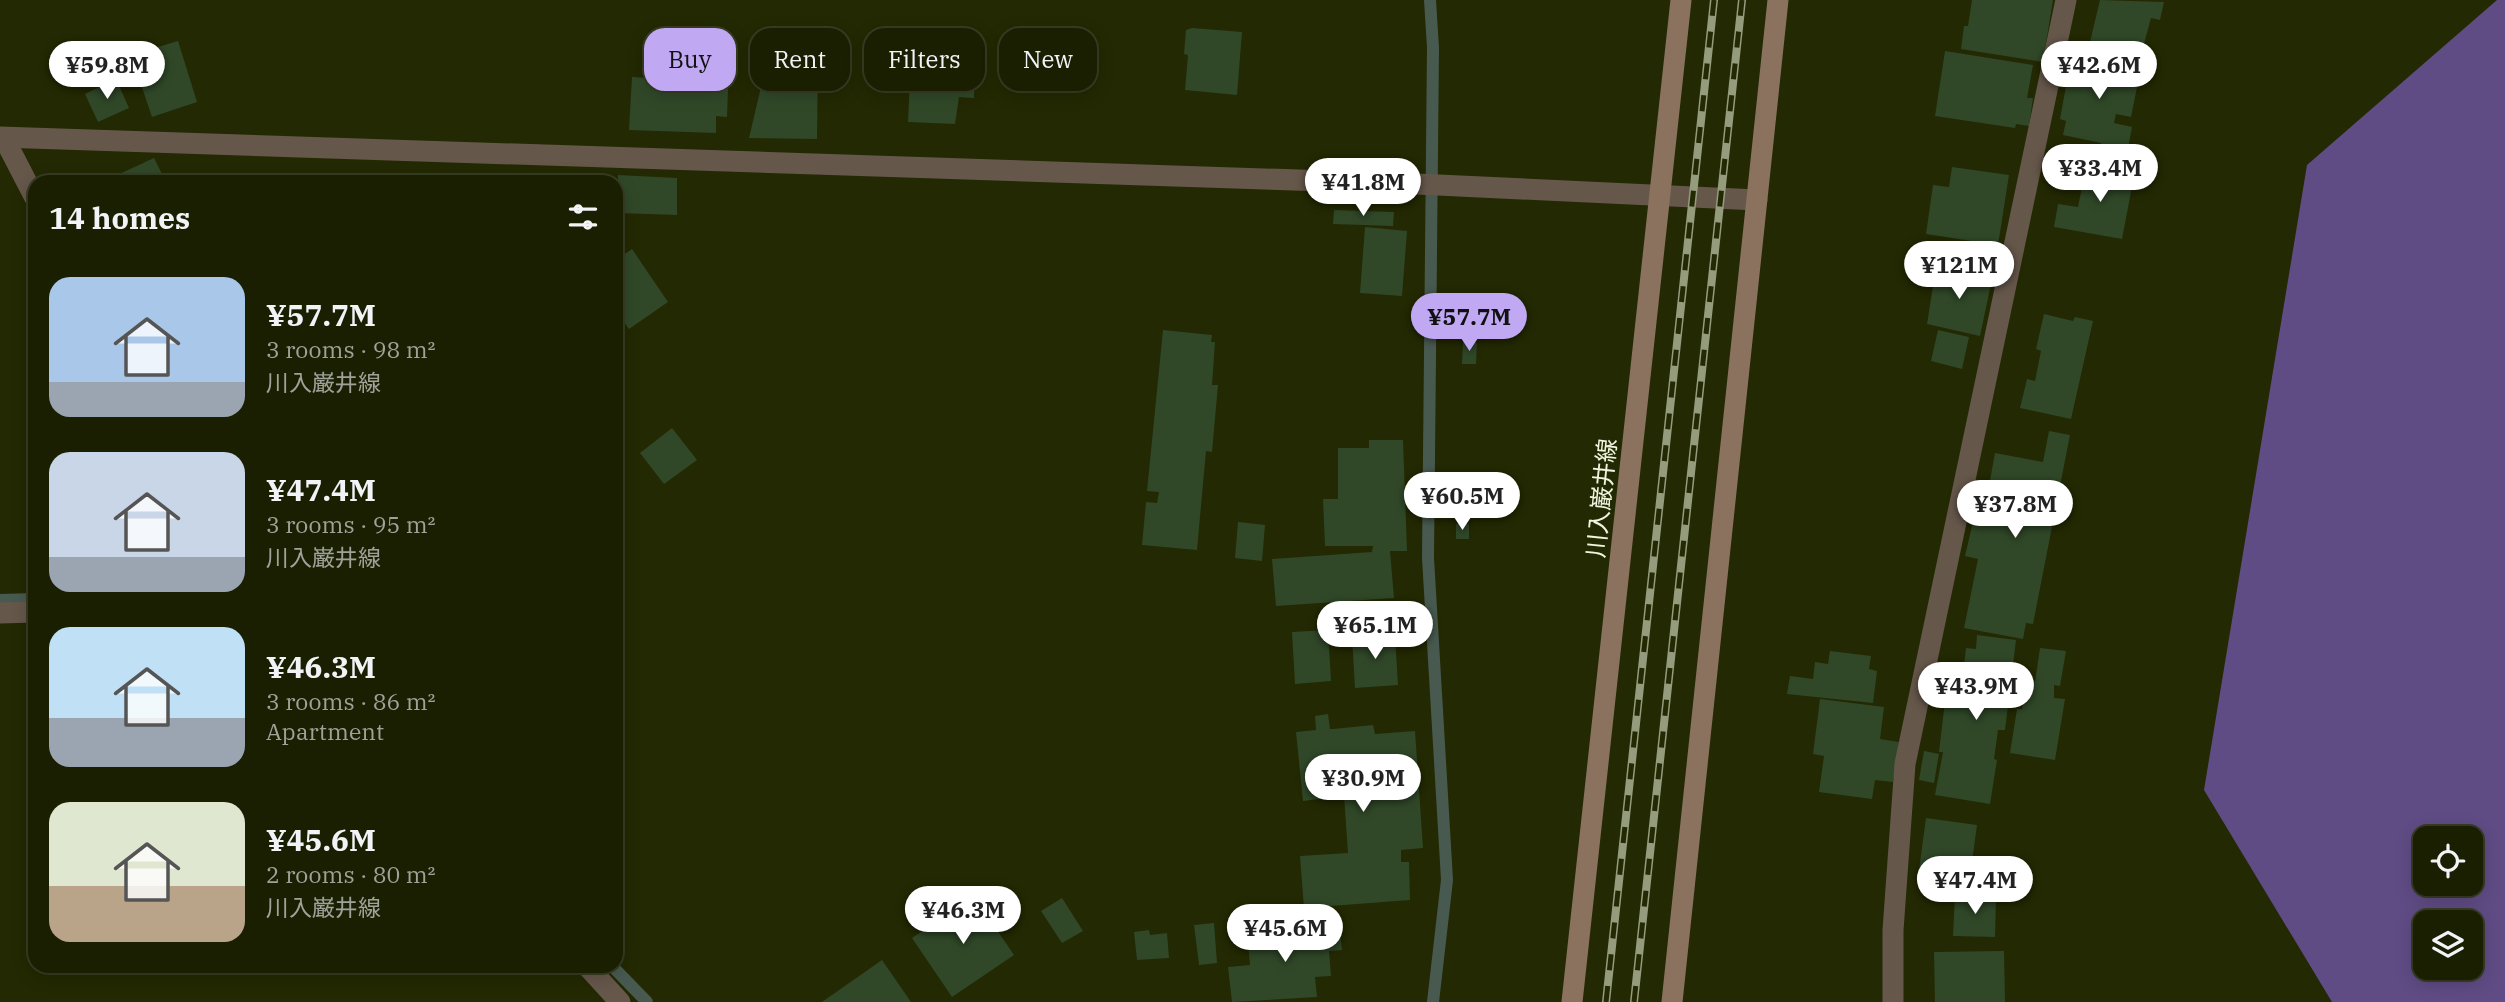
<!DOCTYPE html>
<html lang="en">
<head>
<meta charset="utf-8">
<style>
  :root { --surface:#1a1f02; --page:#272c11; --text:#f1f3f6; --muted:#9fa299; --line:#383d24; --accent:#c0a8f3 }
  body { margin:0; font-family:"IBM Plex Serif","Noto Sans JP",serif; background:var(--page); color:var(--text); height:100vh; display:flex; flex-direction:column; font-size:26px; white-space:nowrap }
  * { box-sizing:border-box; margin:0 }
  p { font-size:23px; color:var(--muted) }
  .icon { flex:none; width:38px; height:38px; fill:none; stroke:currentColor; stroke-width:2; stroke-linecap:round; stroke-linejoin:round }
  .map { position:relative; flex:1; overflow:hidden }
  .panel { position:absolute; left:28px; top:175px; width:595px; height:798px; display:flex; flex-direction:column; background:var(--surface); border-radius:21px; box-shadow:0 4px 18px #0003,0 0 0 2px var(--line) }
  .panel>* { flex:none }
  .banner { position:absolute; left:644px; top:28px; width:665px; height:63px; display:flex; gap:14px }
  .controls { position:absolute; left:2413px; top:826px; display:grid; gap:14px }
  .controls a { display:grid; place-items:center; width:70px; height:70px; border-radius:14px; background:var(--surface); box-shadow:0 4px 18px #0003,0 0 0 2px var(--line); font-size:35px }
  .price { position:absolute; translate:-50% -60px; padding:0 16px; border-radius:24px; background:#fff; color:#222; font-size:23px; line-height:46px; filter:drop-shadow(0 2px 4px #0008) }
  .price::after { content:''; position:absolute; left:50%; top:42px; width:21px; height:16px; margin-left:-10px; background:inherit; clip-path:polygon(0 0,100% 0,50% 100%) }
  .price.current { background:var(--accent); color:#111 }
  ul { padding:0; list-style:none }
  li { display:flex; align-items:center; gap:21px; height:175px; padding:0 21px }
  li span { display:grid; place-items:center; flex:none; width:196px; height:140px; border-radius:21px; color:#555 }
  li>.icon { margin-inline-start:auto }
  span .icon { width:84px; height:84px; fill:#fffc; stroke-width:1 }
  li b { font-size:30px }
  h2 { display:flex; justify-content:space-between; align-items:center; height:84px; padding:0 21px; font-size:30px }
  .chip { padding:0 24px; border-radius:21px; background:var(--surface); box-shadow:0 4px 18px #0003,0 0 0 2px var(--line); font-size:24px; line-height:63px }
  .chip.current { background:var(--accent); color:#111 }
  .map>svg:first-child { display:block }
  .forest { fill:#604c85; fill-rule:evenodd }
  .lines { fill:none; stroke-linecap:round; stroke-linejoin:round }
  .stream { stroke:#485a50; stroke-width:12 }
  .building { fill:#304828 }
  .street { stroke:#66574b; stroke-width:21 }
  .secondary { stroke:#8a725f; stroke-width:21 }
  .rail-casing { stroke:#959b7d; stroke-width:8 }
  .rail { stroke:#232902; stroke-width:5; stroke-dasharray:16; stroke-linecap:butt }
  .labels { text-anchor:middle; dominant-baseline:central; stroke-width:5; stroke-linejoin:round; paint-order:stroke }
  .street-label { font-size:24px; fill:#eff5df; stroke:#232902 }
</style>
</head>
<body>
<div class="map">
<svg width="2505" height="1002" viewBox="0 0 2505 1002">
  <rect width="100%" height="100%" fill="#232902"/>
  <path class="forest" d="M2497 0H2505V1002H2332L2204 790 2307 165ZM2426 838H2471V884H2426ZM2426 922H2471V968H2426Z"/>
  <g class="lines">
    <g class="stream">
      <path d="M1430 0 1433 48 1428 558 1447 880 1433 1002"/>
      <path d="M0 600 35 599"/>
      <path d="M612 966 647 1002"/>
    </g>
  </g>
  <g class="building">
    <path d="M1972 0H2053L2043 62 1961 49 1964 26H1968Z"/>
    <path d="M2100 0 2164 2 2160 20 2151 18 2141 55 2090 42Z"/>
    <path d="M1192 28 1242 32 1237 95 1185 90 1188 55 1184 54 1186 30Z"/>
    <path d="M649 38 714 40 712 62H729L727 117 716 116V133L629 130 632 77 648 78Z"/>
    <path d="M178 41 197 102 152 117 131 55Z"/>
    <path d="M2074 42 2126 56 2122 78 2138 82 2131 117 2116 114 2114 123 2132 127 2125 165 2097 160 2101 143 2063 135 2066 121 2060 119Z"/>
    <path d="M1945 51 2033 65 2027 98H2033L2029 126 2016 124 2015 128 1935 116Z"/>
    <path d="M911 55 975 58 974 98 959 97 955 124 908 122Z"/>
    <path d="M768 57H818L817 139 749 138Z"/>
    <path d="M116 79 129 108 98 122 85 94Z"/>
    <path d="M154 158 166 182H102Z"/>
    <path d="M2096 164 2135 171 2122 239 2054 227 2058 204 2078 207 2082 187 2090 183Z"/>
    <path d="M1952 167 2009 175 1998 245 1926 234 1933 185 1949 187Z"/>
    <path d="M618 175 677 178V215L617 213Z"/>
    <path d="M1334 210 1394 212 1393 226 1333 224Z"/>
    <path d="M1365 227 1407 231 1402 296 1360 293Z"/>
    <path d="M632 249 668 302 629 329 616 311V260Z"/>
    <path d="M1936 267 1992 279 1980 336 1927 324Z"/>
    <path d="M2044 314 2073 321 2075 317 2093 321 2071 419 2020 408 2027 379 2035 381 2041 351 2036 349Z"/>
    <path d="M1163 330 1212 335 1211 342H1215L1212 385H1218L1212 452 1206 451 1197 550 1142 545 1146 502 1157 503 1159 492 1147 491Z"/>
    <path d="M1938 330 1969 337 1962 369 1931 361Z"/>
    <path d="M1463 342 1477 343 1476 364H1462Z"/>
    <path d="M672 428 697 460 664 484 640 453Z"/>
    <path d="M2049 431 2070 435 2033 624 2026 623 2023 639 1964 628 1978 559 1965 556 1973 522 1993 526 1996 510 1985 508 1995 453 2043 462Z"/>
    <path d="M1369 440H1403L1407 551H1390L1394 598 1276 606 1272 559 1372 552 1373 546H1325L1323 499H1338V448H1369Z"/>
    <path d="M1238 522 1265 525 1262 561 1235 558Z"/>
    <rect x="1456" y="524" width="13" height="15"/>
    <path d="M1328 630 1331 681 1295 684 1292 632Z"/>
    <path d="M1395 635 1398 685 1355 688 1352 637Z"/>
    <path d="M1977 635 2016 640 2005 730H1998L1994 759 1997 760 1990 804 1935 795 1943 752H1939L1945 701 1960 702 1966 648 1976 649Z"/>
    <path d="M2040 648 2066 651 2060 686 2054 685V698L2065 699 2055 760 2010 753 2017 709H2022L2027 680 2035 682Z"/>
    <path d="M1830 651 1871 656 1869 669 1877 671 1873 703 1787 694 1790 676 1813 679 1815 662 1828 664Z"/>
    <path d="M1820 699 1884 707 1880 739 1899 742 1893 782 1875 780 1872 799 1819 792 1824 756 1813 754Z"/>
    <path d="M1328 714 1330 729H1333L1373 725 1375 734 1415 731 1423 848 1401 850V862H1409L1410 900 1304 908 1300 856 1348 853 1343 781 1375 778 1374 761 1332 766 1336 797 1303 801 1296 732 1316 730 1315 716Z"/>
    <path d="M1924 751 1939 754 1934 783 1919 780Z"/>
    <path d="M1926 818 1977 825 1970 876 1919 870Z"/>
    <path d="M1955 894 1996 896 1995 937 1953 936Z"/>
    <path d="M974 896 1014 955 952 997 912 938Z"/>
    <path d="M1062 898 1083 931 1062 943 1041 911Z"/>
    <path d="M1214 923 1217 963 1199 965 1194 925Z"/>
    <path d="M1339 924 1342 950 1329 951 1331 976 1315 977 1317 997 1232 1002 1228 967 1250 965 1247 933Z"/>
    <path d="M1149 930 1150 935 1167 933 1169 958 1137 960 1134 932Z"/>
    <path d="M2004 951 2005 1002H1935L1934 952Z"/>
    <path d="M882 960 911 1002H822Z"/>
  </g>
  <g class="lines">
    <g class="street">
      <path d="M0 137 1417 184 1757 200"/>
      <path d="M4 138 35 198"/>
      <path d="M0 613 35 612"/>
      <path d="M587 966 620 1002"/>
      <path d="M1893 1002V930L1905 764 2066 0"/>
    </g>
    <g class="secondary">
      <path d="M1572 1002 1681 0"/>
      <path d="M1672 1002 1778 0"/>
    </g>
    <defs>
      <g id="rail">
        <path d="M1606 1002 1714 0"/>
        <path d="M1634 1002 1742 0"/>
      </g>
    </defs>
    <use href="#rail" class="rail-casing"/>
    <use href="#rail" class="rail"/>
  </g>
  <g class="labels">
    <g class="street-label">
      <text transform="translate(1601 498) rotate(-84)">川入巌井線</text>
    </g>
  </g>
</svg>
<div class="controls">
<a><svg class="icon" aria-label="locate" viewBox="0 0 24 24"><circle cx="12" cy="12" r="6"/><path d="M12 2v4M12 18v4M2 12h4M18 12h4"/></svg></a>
<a><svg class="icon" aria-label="layers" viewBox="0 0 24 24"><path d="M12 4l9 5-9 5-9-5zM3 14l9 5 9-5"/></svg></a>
</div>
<b class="price" style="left:107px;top:101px">¥59.8M</b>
<b class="price" style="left:2099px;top:101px">¥42.6M</b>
<b class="price" style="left:2100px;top:204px">¥33.4M</b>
<b class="price" style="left:1363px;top:218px">¥41.8M</b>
<b class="price" style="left:1959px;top:301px">¥121M</b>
<b class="price current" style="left:1469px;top:353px">¥57.7M</b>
<b class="price" style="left:1462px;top:532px">¥60.5M</b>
<b class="price" style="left:2015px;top:540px">¥37.8M</b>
<b class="price" style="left:1375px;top:661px">¥65.1M</b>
<b class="price" style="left:1976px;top:722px">¥43.9M</b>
<b class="price" style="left:1363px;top:814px">¥30.9M</b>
<b class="price" style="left:1975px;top:916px">¥47.4M</b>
<b class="price" style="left:963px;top:946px">¥46.3M</b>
<b class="price" style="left:1285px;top:964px">¥45.6M</b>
<div class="banner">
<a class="chip current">Buy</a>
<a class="chip">Rent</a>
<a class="chip">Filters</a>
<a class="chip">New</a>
</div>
<section class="panel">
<h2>14 homes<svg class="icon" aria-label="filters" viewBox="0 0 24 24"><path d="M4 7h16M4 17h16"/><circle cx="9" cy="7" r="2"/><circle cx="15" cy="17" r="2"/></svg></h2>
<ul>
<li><span style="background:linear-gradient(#a9c7e8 75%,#9aa5b1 0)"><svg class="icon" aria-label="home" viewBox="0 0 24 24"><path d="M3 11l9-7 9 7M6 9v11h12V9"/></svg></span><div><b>¥57.7M</b><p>3 rooms · 98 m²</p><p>川入巌井線</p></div></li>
<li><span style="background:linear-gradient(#c9d6e8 75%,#9aa5b1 0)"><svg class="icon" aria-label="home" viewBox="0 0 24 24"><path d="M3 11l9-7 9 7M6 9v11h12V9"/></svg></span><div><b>¥47.4M</b><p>3 rooms · 95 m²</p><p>川入巌井線</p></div></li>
<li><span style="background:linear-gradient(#bfe0f5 65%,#9aa5b1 0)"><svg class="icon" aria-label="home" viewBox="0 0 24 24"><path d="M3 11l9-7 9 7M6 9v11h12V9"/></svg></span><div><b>¥46.3M</b><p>3 rooms · 86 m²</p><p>Apartment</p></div></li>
<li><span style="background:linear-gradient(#dfe7d0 60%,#b9a48a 0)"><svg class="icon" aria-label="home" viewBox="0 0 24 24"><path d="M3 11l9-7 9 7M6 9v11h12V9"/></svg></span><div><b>¥45.6M</b><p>2 rooms · 80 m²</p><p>川入巌井線</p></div></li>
</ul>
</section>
</div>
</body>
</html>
